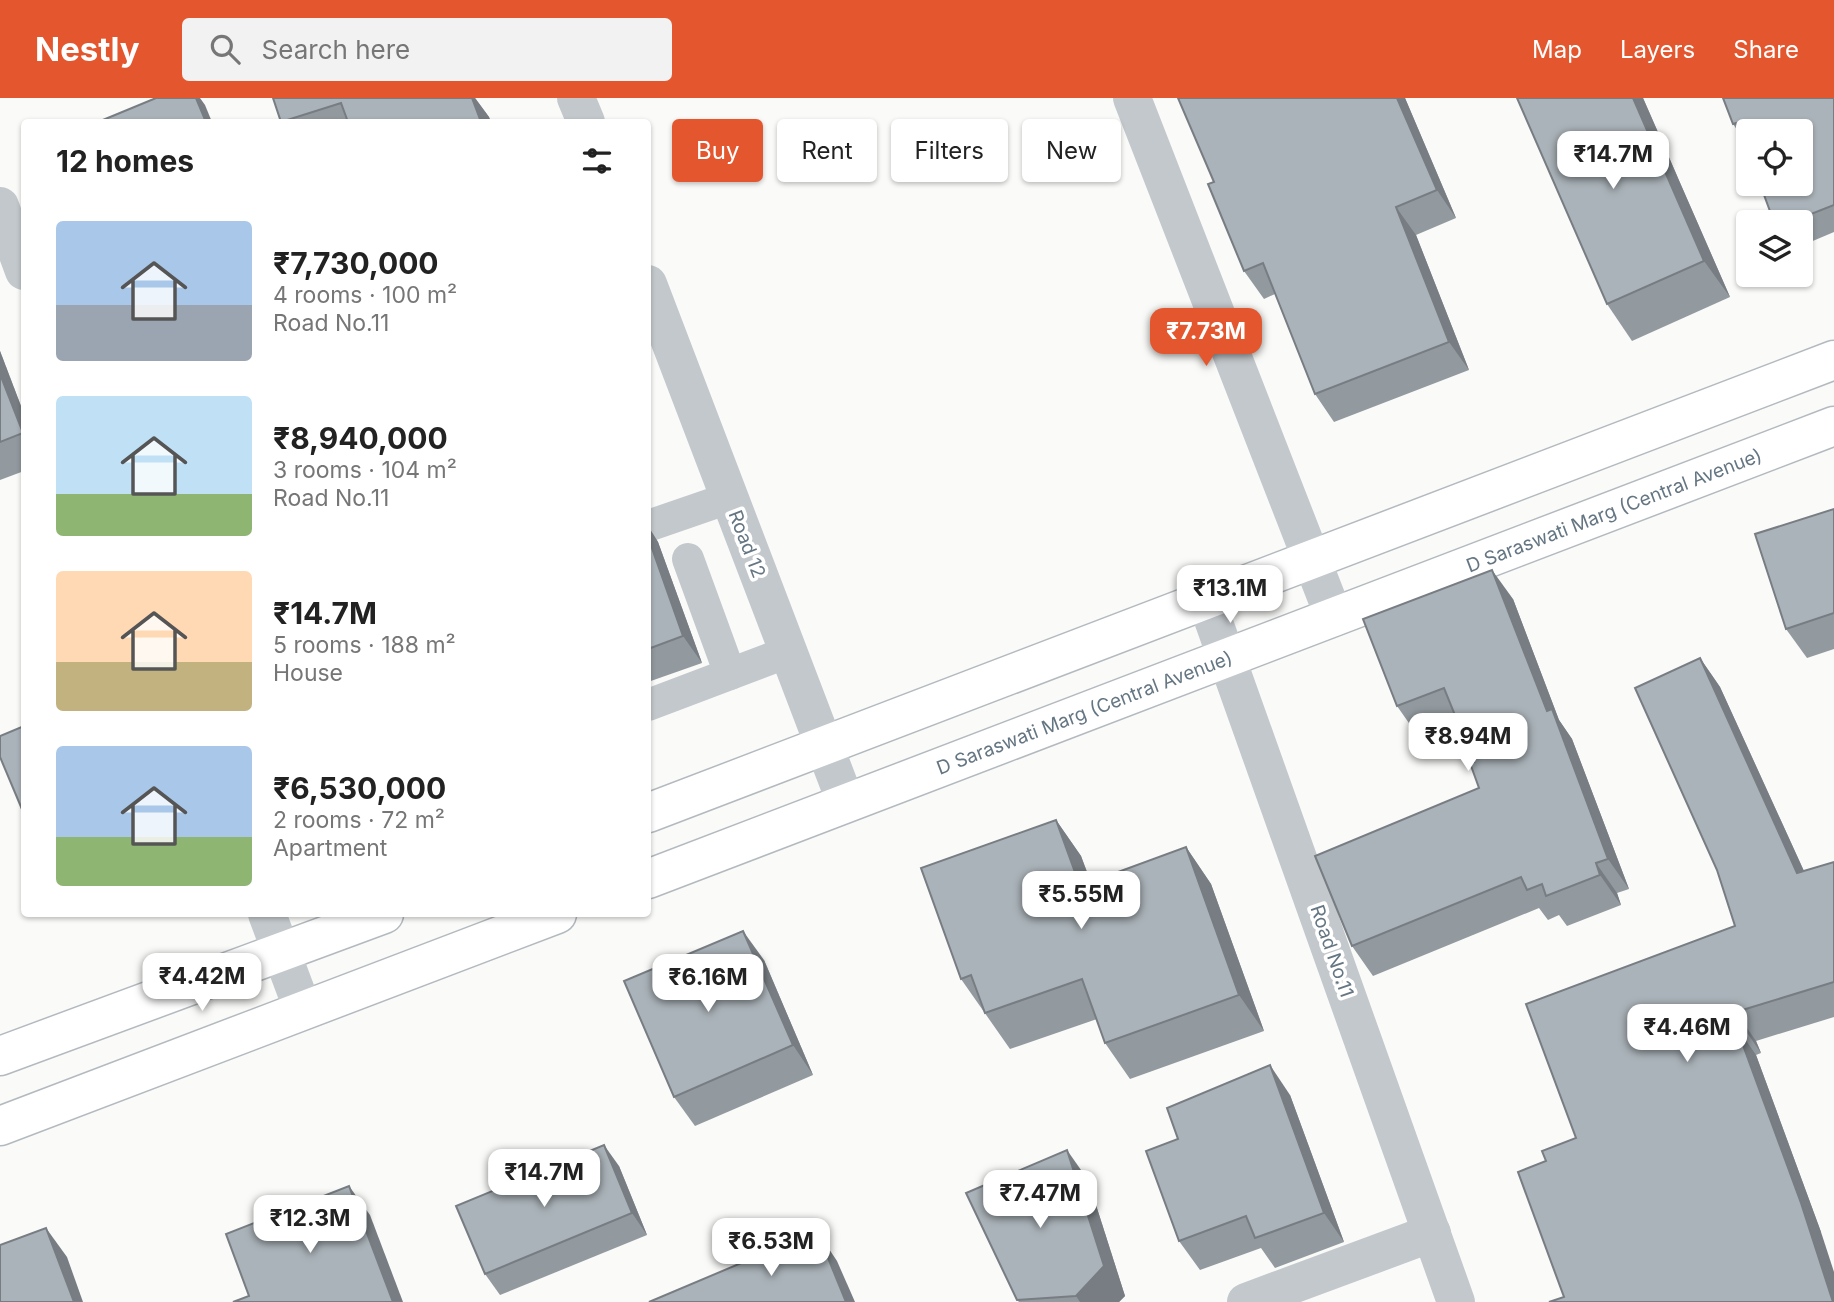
<!DOCTYPE html>
<html lang="en">
<head>
<meta charset="utf-8">
<style>
  :root { --surface:#fff; --page:#f2f2f2; --text:#222; --muted:#767676; --accent:#e4572e }
  body { margin:0; font-family:Inter,sans-serif; background:var(--page); color:var(--text); height:100vh; display:flex; flex-direction:column; font-size:26px; white-space:nowrap }
  * { box-sizing:border-box; margin:0 }
  p { font-size:23px; color:var(--muted) }
  .icon { flex:none; width:38px; height:38px; fill:none; stroke:currentColor; stroke-width:2; stroke-linecap:round; stroke-linejoin:round }
  .map { position:relative; flex:1; overflow:hidden }
  .details { position:absolute; left:21px; top:21px; width:630px; height:798px; display:flex; flex-direction:column; background:var(--surface); border-radius:7px; box-shadow:0 2px 5px #0004 }
  .details>* { flex:none }
  .guide { position:absolute; left:672px; top:21px; width:665px; height:63px; display:flex; gap:14px }
  .fabs { position:absolute; left:1736px; top:21px; display:grid; gap:14px }
  .fabs a { display:grid; place-items:center; width:77px; height:77px; border-radius:7px; background:var(--surface); box-shadow:0 2px 5px #0004; font-size:35px }
  .price { position:absolute; translate:-50% -60px; padding:0 16px; border-radius:14px; background:#fff; color:#222; font-size:23px; line-height:46px; filter:drop-shadow(0 2px 4px #0008) }
  .price::after { content:''; position:absolute; left:50%; top:42px; width:21px; height:16px; margin-left:-10px; background:inherit; clip-path:polygon(0 0,100% 0,50% 100%) }
  .price.current { background:var(--accent); color:#fff }
  ul { padding:0; list-style:none }
  li { display:flex; align-items:center; gap:21px; height:175px; padding:0 35px }
  li span { display:grid; place-items:center; flex:none; width:196px; height:140px; border-radius:7px; color:#555 }
  li>.icon { margin-inline-start:auto }
  span .icon { width:84px; height:84px; fill:#fffc; stroke-width:1 }
  li b { font-size:30px }
  h2 { display:flex; justify-content:space-between; align-items:center; height:84px; padding:0 35px; font-size:30px }
  .tag { padding:0 24px; border-radius:7px; background:var(--surface); box-shadow:0 2px 5px #0004; font-size:24px; line-height:63px }
  .tag.current { background:var(--accent); color:#fff }
  header { display:flex; align-items:center; gap:42px; box-sizing:border-box; height:98px; padding:0 35px; background:var(--accent); color:#fff }
  header strong { font-size:33px }
  nav { display:flex; gap:38px; margin-inline-start:auto; font-size:24px }
  .search { width:490px; height:63px; background:var(--page); display:flex; align-items:center; gap:18px; box-sizing:border-box; padding:0 24px; border-radius:7px; color:var(--muted); font-size:26px }
  .map>svg:first-child { display:block }
  .lines { fill:none; stroke-linecap:round; stroke-linejoin:round }
  .secondary-casing { stroke:#b3babf; stroke-width:41 }
  .lane { stroke:#c3c8cc; stroke-width:32 }
  .street { stroke:#c3c8cc; stroke-width:38 }
  .secondary { stroke:#fff; stroke-width:38 }
  .wall { fill:#929a9f }
  .shaded-wall { fill:#777d82 }
  .building { fill:#aab3b9; stroke:#777d82; stroke-width:2 }
  .labels { text-anchor:middle; dominant-baseline:central; stroke-width:7; stroke-linejoin:round; paint-order:stroke }
  .street-label { font-size:19px; fill:#657683; stroke:#fff }
</style>
</head>
<body>
<header>
<strong>Nestly</strong>
<div class="search"><svg class="icon" aria-label="search" viewBox="0 0 24 24"><circle cx="10" cy="10" r="6"/><path d="M15 15l6 6"/></svg>Search here</div>
<nav><a>Map</a><a>Layers</a><a>Share</a></nav>
</header>
<div class="map">
<svg width="1834" height="1204" viewBox="0 0 1834 1204">
  <rect width="100%" height="100%" fill="#fafaf8"/>
  <g class="lines">
    <defs>
      <g id="secondary">
        <path d="M648 715 1834 262"/>
        <path id="s1" d="M648 781 1834 328"/>
        <path d="M0 958 384 816"/>
        <path d="M0 1028 557 816"/>
      </g>
    </defs>
    <use href="#secondary" class="secondary-casing"/>
    <g class="lane">
      <path d="M648 428 729 400"/>
      <path d="M688 461 730 576"/>
      <path d="M648 607 788 554"/>
    </g>
    <g class="street">
      <path d="M576 0 586 24"/>
      <path d="M1132 0 1334 519"/>
      <path d="M0 108 24 173"/>
      <path d="M648 186 846 705"/>
      <path d="M1206 502 1456 1204"/>
      <path d="M267 816 303 912"/>
      <path d="M1246 1204 1432 1135"/>
    </g>
    <use href="#secondary" class="secondary"/>
  </g>
  <g class="wall">
    <path d="M273 0H475L489 19 491 24H281Z"/>
    <path d="M1178 0H1405L1456 120 1416 137 1469 272 1334 324 1315 296 1275 196 1264 201 1244 173 1214 84Z"/>
    <path d="M1517 0H1643L1730 199 1632 243 1607 206Z"/>
    <path d="M1834 0V134L1801 148V124H1774L1742 39 1733 26Z"/>
    <path d="M0 253 24 316V373L0 382Z"/>
    <path d="M1834 411V551L1807 560 1786 531Z"/>
    <path d="M648 428 658 444 702 565 648 584Z"/>
    <path d="M1513 501 1559 622 1572 641 1629 791 1617 795 1621 807 1567 828 1559 817 1548 822 1539 810 1373 878 1352 848 1479 690 1474 664 1457 622 1418 638 1397 608Z"/>
    <path d="M1700 560 1720 589 1804 773 1834 764V919L1756 943 1761 955 1756 957 1821 1134 1564 1199 1546 1063 1576 1040 1735 828Z"/>
    <path d="M1056 722 1081 758 1091 784 1186 749 1211 786 1264 933 1130 981 1105 945 1097 921 1010 951 961 881Z"/>
    <path d="M764 862 813 977 695 1028 674 999Z"/>
    <path d="M1290 997 1344 1144 1275 1170 1261 1150 1200 1172 1179 1143Z"/>
    <path d="M619 1068 647 1137 500 1197 485 1176Z"/>
    <path d="M1088 1082 1125 1198 1119 1204H1019L1017 1202Z"/>
  </g>
  <g class="shaded-wall">
    <path d="M196 0H200L205 7 212 24H206Z"/>
    <path d="M472 0H475L489 19 491 24H481Z"/>
    <path d="M1397 0H1405L1456 120 1437 92Z"/>
    <path d="M1633 0H1643L1730 199 1704 163Z"/>
    <path d="M1396 109 1416 137 1469 272 1449 244Z"/>
    <path d="M0 253 24 316V338L0 276Z"/>
    <path d="M648 428 658 444 702 565 683 538 648 439Z"/>
    <path d="M1492 472 1513 501 1559 622 1572 641 1629 791 1608 761 1547 613Z"/>
    <path d="M1700 560 1720 589 1818 804 1797 775Z"/>
    <path d="M1056 722 1081 758 1105 824 1080 788Z"/>
    <path d="M1186 749 1211 786 1264 933 1239 897Z"/>
    <path d="M1596 765 1617 795 1621 807 1600 777Z"/>
    <path d="M743 833 764 862 813 977 793 947Z"/>
    <path d="M1736 914 1756 943 1761 955 1741 926Z"/>
    <path d="M1736 928 1756 957 1821 1134 1834 1174V1204H1833Z"/>
    <path d="M1270 967 1290 997 1344 1144 1324 1115Z"/>
    <path d="M604 1047 619 1068 647 1137 632 1115Z"/>
    <path d="M1067 1052 1088 1082 1125 1198 1119 1204H1080L1076 1198Z"/>
    <path d="M349 1088 370 1117 403 1204H393Z"/>
    <path d="M46 1130 67 1159 83 1204H74Z"/>
    <path d="M817 1133 837 1163 855 1204H846Z"/>
  </g>
  <g class="building">
    <path d="M156 0H196L206 24H98Z"/>
    <path d="M273 0H472L481 24H348L341 5 281 24Z"/>
    <path d="M1178 0H1397L1437 92 1396 109 1449 244 1315 296 1263 165 1244 173 1208 86 1214 84Z"/>
    <path d="M1517 0H1633L1704 163 1607 206Z"/>
    <path d="M1723 0H1834V107L1791 124H1774L1760 86H1801V33H1748V56L1736 25 1733 26Z"/>
    <path d="M0 276 23 335 0 344Z"/>
    <path d="M1834 411V515L1786 531 1755 436Z"/>
    <path d="M648 439 683 538 648 551Z"/>
    <path d="M1492 472 1547 613 1552 611 1608 761 1596 765 1600 777 1546 798 1542 786 1527 792 1521 779 1352 848 1315 758 1479 690 1470 665 1474 664 1444 590 1397 608 1363 521Z"/>
    <path d="M1700 560 1797 775 1834 764V884L1736 914 1741 926 1736 928 1801 1105 1833 1204H1549L1564 1199 1518 1074 1546 1063 1542 1053 1576 1040 1526 906 1735 828 1717 772 1635 590Z"/>
    <path d="M24 628V716L0 659V638Z"/>
    <path d="M1056 722 1080 788 1186 749 1239 897 1105 945 1082 881 985 915 971 877 961 881 921 770Z"/>
    <path d="M743 833 793 947 674 999 624 883Z"/>
    <path d="M1270 967 1324 1115 1255 1140 1246 1118 1179 1143 1146 1053 1178 1041 1167 1010Z"/>
    <path d="M604 1047 632 1115 485 1176 456 1108Z"/>
    <path d="M1067 1052 1104 1168 1076 1198 1017 1202 966 1095Z"/>
    <path d="M349 1088 393 1204H233L249 1198 226 1136Z"/>
    <path d="M46 1130 74 1204H0V1147Z"/>
    <path d="M817 1133 846 1204H649Z"/>
  </g>
  <g class="labels">
    <g class="street-label">
      <text stroke="none"><textPath href="#s1" startOffset="1034">D Saraswati Marg (Central Avenue)</textPath></text>
      <text transform="translate(747 446) rotate(69)">Road 12</text>
      <text stroke="none"><textPath href="#s1" startOffset="467">D Saraswati Marg (Central Avenue)</textPath></text>
      <text transform="translate(1332 853) rotate(71)">Road No.11</text>
    </g>
  </g>
</svg>
<div class="fabs">
<a><svg class="icon" aria-label="locate" viewBox="0 0 24 24"><circle cx="12" cy="12" r="6"/><path d="M12 2v4M12 18v4M2 12h4M18 12h4"/></svg></a>
<a><svg class="icon" aria-label="layers" viewBox="0 0 24 24"><path d="M12 4l9 5-9 5-9-5zM3 14l9 5 9-5"/></svg></a>
</div>
<b class="price" style="left:1613px;top:93px">₹14.7M</b>
<b class="price current" style="left:1206px;top:270px">₹7.73M</b>
<b class="price" style="left:1230px;top:527px">₹13.1M</b>
<b class="price" style="left:1468px;top:675px">₹8.94M</b>
<b class="price" style="left:1081px;top:833px">₹5.55M</b>
<b class="price" style="left:202px;top:915px">₹4.42M</b>
<b class="price" style="left:708px;top:916px">₹6.16M</b>
<b class="price" style="left:1687px;top:966px">₹4.46M</b>
<b class="price" style="left:544px;top:1111px">₹14.7M</b>
<b class="price" style="left:1040px;top:1132px">₹7.47M</b>
<b class="price" style="left:310px;top:1157px">₹12.3M</b>
<b class="price" style="left:771px;top:1180px">₹6.53M</b>
<div class="guide">
<a class="tag current">Buy</a>
<a class="tag">Rent</a>
<a class="tag">Filters</a>
<a class="tag">New</a>
</div>
<section class="details">
<h2>12 homes<svg class="icon" aria-label="filters" viewBox="0 0 24 24"><path d="M4 7h16M4 17h16"/><circle cx="9" cy="7" r="2"/><circle cx="15" cy="17" r="2"/></svg></h2>
<ul>
<li><span style="background:linear-gradient(#a9c7e8 60%,#9aa5b1 0)"><svg class="icon" aria-label="home" viewBox="0 0 24 24"><path d="M3 11l9-7 9 7M6 9v11h12V9"/></svg></span><div><b>₹7,730,000</b><p>4 rooms · 100 m²</p><p>Road No.11</p></div></li>
<li><span style="background:linear-gradient(#bfe0f5 70%,#8fb573 0)"><svg class="icon" aria-label="home" viewBox="0 0 24 24"><path d="M3 11l9-7 9 7M6 9v11h12V9"/></svg></span><div><b>₹8,940,000</b><p>3 rooms · 104 m²</p><p>Road No.11</p></div></li>
<li><span style="background:linear-gradient(#ffd9b3 65%,#c2b280 0)"><svg class="icon" aria-label="home" viewBox="0 0 24 24"><path d="M3 11l9-7 9 7M6 9v11h12V9"/></svg></span><div><b>₹14.7M</b><p>5 rooms · 188 m²</p><p>House</p></div></li>
<li><span style="background:linear-gradient(#a9c7e8 65%,#8fb573 0)"><svg class="icon" aria-label="home" viewBox="0 0 24 24"><path d="M3 11l9-7 9 7M6 9v11h12V9"/></svg></span><div><b>₹6,530,000</b><p>2 rooms · 72 m²</p><p>Apartment</p></div></li>
</ul>
</section>
</div>
</body>
</html>
